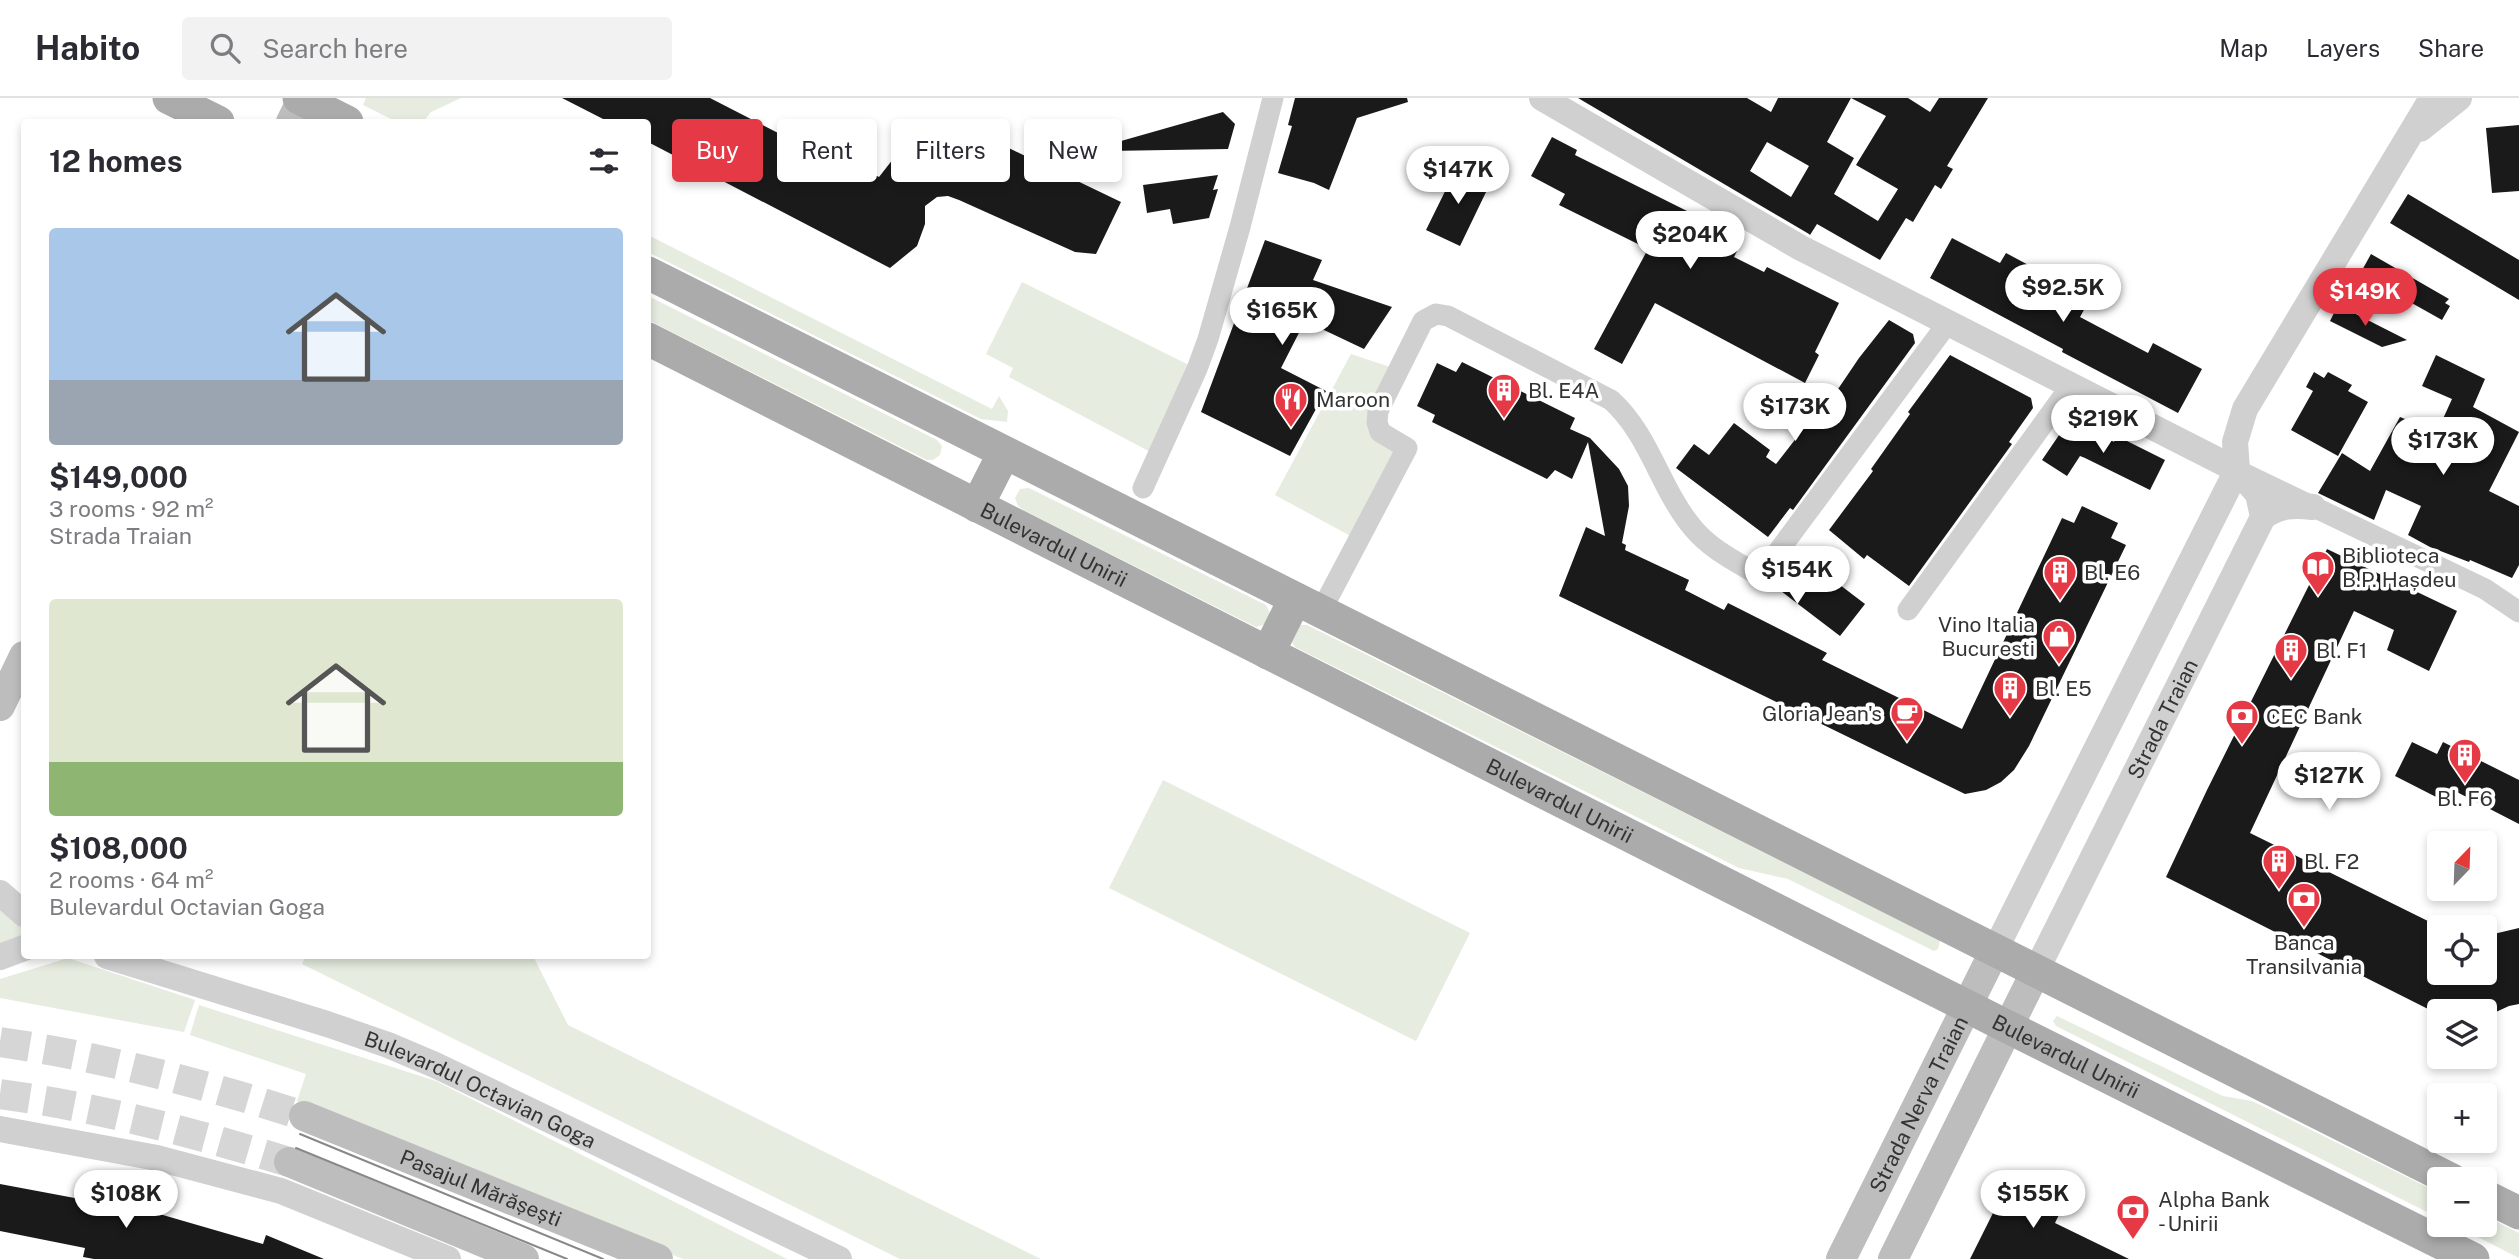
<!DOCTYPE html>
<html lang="en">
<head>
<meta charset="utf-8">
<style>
  :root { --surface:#fff; --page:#f2f2f3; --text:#2b2b33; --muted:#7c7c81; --line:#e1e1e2; --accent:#e63946 }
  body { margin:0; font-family:"Public Sans",sans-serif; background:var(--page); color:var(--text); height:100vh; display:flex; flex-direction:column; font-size:26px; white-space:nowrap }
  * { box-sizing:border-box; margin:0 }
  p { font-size:23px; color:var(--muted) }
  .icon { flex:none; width:38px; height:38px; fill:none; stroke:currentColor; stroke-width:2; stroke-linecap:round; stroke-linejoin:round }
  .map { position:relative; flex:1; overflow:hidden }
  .panel { position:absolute; left:21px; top:21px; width:630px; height:840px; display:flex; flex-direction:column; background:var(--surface); border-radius:7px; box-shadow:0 4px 10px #0003 }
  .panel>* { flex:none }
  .top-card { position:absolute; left:672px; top:21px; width:665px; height:63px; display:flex; gap:14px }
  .needle { width:46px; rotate:23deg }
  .controls { position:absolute; left:2427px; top:733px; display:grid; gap:14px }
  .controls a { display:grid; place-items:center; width:70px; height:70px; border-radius:7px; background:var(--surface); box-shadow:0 4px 10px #0003; font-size:35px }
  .price { position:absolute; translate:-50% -60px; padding:0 16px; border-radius:24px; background:#fff; color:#222; font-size:23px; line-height:46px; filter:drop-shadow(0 2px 4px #0008) }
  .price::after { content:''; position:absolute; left:50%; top:42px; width:21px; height:16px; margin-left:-10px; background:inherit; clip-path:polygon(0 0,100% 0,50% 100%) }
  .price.active { background:var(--accent); color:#fff }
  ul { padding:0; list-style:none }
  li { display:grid; align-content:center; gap:14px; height:371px; padding:0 28px }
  li span { display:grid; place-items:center; height:217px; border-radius:7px; color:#555 }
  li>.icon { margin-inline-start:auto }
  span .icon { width:126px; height:126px; fill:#fffc; stroke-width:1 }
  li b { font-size:30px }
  h2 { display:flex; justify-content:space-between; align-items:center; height:84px; padding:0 28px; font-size:30px }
  .tag { padding:0 24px; border-radius:7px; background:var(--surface); box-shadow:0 4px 10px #0003; font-size:24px; line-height:63px }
  .tag.active { background:var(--accent); color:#fff }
  header { display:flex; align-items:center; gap:42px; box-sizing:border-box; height:98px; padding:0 35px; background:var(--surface); border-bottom:2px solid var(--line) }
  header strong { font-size:33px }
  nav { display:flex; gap:38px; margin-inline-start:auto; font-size:24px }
  .search { width:490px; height:63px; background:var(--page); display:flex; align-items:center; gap:18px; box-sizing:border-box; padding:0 24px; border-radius:7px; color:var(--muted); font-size:26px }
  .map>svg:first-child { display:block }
  .green { fill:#e6ecdf }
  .building { fill:#1a1a1a; fill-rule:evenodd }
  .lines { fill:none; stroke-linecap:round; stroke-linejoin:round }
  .secondary-tunnel { stroke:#d6d6d6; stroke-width:30; stroke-dasharray:30 15; stroke-linecap:butt }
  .minor { stroke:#d0d0d0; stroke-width:21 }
  .tertiary { stroke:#d0d0d0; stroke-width:26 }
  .secondary { stroke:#bdbdbd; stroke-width:30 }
  .primary { stroke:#ababab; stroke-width:33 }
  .tram { stroke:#888; stroke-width:2 }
  .labels { text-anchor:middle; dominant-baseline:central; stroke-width:7; stroke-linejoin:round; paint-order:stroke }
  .poi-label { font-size:21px; fill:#333; stroke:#fff; text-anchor:start }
  .street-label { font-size:21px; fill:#333; stroke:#fff }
</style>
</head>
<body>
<header>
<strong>Habito</strong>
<div class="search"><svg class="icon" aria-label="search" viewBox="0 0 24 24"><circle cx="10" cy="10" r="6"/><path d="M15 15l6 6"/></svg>Search here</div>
<nav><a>Map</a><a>Layers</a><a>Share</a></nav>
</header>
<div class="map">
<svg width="2519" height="1161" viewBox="0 0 2519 1161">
  <rect width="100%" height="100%" fill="#fff"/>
  <g class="green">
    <path d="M366 0H461L431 14 423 24H397L363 7Z"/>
    <path d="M648 137 992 311 999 298 1008 313 1007 324 981 321 648 154Z"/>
    <path d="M1022 184 1197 271 1158 358 1009 279 1013 270 986 256Z"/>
    <path d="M648 198 937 342 942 348 940 357 933 362H927L648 222Z"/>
    <path d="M1351 256 1399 272 1377 324 1407 350 1358 442 1275 397Z"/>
    <path d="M1029 390 1266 507 1271 517 1266 526 1256 529 1025 413 1018 408 1015 400 1020 391Z"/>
    <path d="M1296 527H1307L1940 842 1938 851 1934 853 1788 781 1739 770 1295 549 1289 539Z"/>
    <path d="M1163 682 1470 835 1416 943 1109 790Z"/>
    <path d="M0 807 24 828V842L0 850Z"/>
    <path d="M306 858H533L568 927 1041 1161H900L302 866Z"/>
    <path d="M68 860 195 902 184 934 0 900V881Z"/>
    <path d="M199 907 436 983 787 1161H683L297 1003 306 976 190 937Z"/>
    <path d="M2057 918 2223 998 2252 1003 2273 1013 2439 1095V1120L2056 928 2053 923Z"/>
    <path d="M2485 1118 2519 1135V1160L2454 1127H2485Z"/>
  </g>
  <g class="building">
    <path d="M562 0H710L780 36 809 44 879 79 897 56 916 43 936 35 960 34 986 39 1121 104 1096 156 1075 154 959 102 948 98 937 99 925 108V126L917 148 890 170 648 44V24H609Z"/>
    <path d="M1295 0H1407L1408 4 1357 20 1329 92 1314 85 1278 75 1292 28 1288 27Z"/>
    <path d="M1578 0H1747L1771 14 1778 0H1908L1930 14 1939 0H1988L1947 68 1953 71 1941 91 1935 87 1913 124 1906 120 1880 162 1817 126 1810 137 1809 136ZM1851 0 1886 18 1856 67 1898 91 1878 123 1834 96 1854 60 1827 44ZM1767 44 1809 68 1791 99 1750 73Z"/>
    <path d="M1223 14 1235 26 1228 51 1108 53 1107 47Z"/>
    <path d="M2519 27V93L2492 95 2486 30Z"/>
    <path d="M1552 39 1577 52 1575 57 1743 141 1734 159 1764 174 1767 169 1839 205 1815 254 1819 257 1805 285 1655 205 1622 266 1594 251 1648 151 1559 107 1565 96 1531 78Z"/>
    <path d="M1458 67 1485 80 1481 89 1487 92 1460 148 1426 132Z"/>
    <path d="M1218 77 1213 92 1218 91 1209 120 1173 126 1170 111 1147 115 1143 87Z"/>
    <path d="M2408 96 2519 162V202L2390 125Z"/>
    <path d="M1952 140 2000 165 2006 155 2038 172 2032 182 2085 210 2080 219 2148 255 2153 245 2202 271 2178 315 2062 254 2063 251 1930 180Z"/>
    <path d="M1265 142 1322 162 1313 182 1392 209 1364 251 1305 223 1281 270 1326 293 1290 358 1201 314Z"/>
    <path d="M2371 156 2449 201 2445 205 2450 208 2442 222 2360 176Z"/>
    <path d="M2338 207 2407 242 2382 249 2330 223Z"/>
    <path d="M1889 222 1913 236 1915 245 1793 412 1790 410 1768 439 1676 370 1694 346 1709 357 1734 325 1770 352 1766 359 1776 366 1833 293 1836 294 1859 260Z"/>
    <path d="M1950 257 2031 300 2033 310 2009 344 2012 346 1909 488 1867 457 1864 461 1829 432 1873 373 1871 371 1910 316 1908 314Z"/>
    <path d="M2436 257 2485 281 2473 309 2519 334 2489 393 2519 408V467L2512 480 2470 462 2469 464 2430 449 2408 437 2421 408 2386 392 2374 422 2318 395 2342 355 2370 373 2400 319 2437 334 2452 301 2422 288Z"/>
    <path d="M1462 264 1575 320 1570 331 1590 340 1619 371 1628 388 1629 408 1622 445 1626 447 1625 452 1689 482 1685 492 1724 512 1728 505 1827 555 1822 562 1962 631 2062 420 2074 425 2082 408 2118 425 2111 440 2126 447 2029 648 2014 672 2001 684 1986 692 1965 696 1559 498 1586 429 1605 438 1588 344 1572 381 1555 372 1547 381 1432 324 1435 317 1417 308 1437 265 1456 274Z"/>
    <path d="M2314 274 2324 280 2328 274 2352 287 2348 293 2368 304 2338 358 2291 332 2313 293 2306 289Z"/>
    <path d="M2070 321 2114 344 2117 338 2165 362 2150 392 2085 360 2080 358 2067 378 2042 362Z"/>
    <path d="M2327 451 2457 513 2429 573 2387 552 2394 532 2354 513 2250 735 2440 829V875H2485V838L2519 830V906L2509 908 2485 919V914H2434L2166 779 2207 692Z"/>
    <path d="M1802 458 1865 506 1840 538 1777 490Z"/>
    <path d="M2412 644 2437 656 2443 644 2519 682V726L2451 691 2444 703 2395 678Z"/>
    <path d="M2011 1079 2065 1104 2055 1125 2129 1161H1970Z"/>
    <path d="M0 1086 96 1104 100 1094 157 1109 156 1115 263 1146 266 1137 324 1161H94L83 1159 85 1150 0 1133Z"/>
  </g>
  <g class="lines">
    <g class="secondary-tunnel">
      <path d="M0 944C103 959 205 986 304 1018"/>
      <path d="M0 996C98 1009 195 1035 289 1064"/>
    </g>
    <g class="minor">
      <path d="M2243 375 2485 491 2519 514"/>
      <path d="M1143 390 1197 271 1208 241 1240 129 1273 0"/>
      <path d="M1908 512 2070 289"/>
      <path d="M1321 513 1407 350 1380 334 1377 324 1378 313 1423 223 1436 216 1448 218 1611 302C1650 337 1660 391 1693 430 1710 451 1737 464 1760 478L1947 226"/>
    </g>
    <g class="tertiary">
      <path d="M1542 0 1801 150 2237 372"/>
      <path d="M2420 31 2459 0"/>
      <path d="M2263 419C2279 407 2293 407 2313 409"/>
      <path d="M0 795 24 816"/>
      <path d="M1995 852 2237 372"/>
      <path id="s1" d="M107 858 327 926 388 947 435 967 839 1161"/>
      <path d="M0 859 24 850"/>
      <path id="s2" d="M2036 873 2263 419 2258 396 2237 372 2235 344 2245 311 2432 0"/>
      <path d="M0 1031 157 1060 281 1093 448 1161"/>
    </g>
    <g class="secondary">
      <path d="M291 24 303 0"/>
      <path d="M0 608 24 558"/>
      <path id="s3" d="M304 1018 658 1161"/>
      <path d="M289 1064 524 1161"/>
      <path id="s4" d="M1841 1161 1995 852"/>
      <path d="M1893 1161 2036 873"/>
    </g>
    <g class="primary">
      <path d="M169 0 218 24"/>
      <path d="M299 0 347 24"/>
      <path d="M648 175 2452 1082"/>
      <path id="s5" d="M648 241 2008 929 2473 1161"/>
      <path d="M977 408 1004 355"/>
      <path d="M1268 555 1295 501"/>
      <path d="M2485 1098 2519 1115"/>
    </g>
    <g class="tram">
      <path d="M300 1036 603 1161"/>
      <path d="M296 1050 567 1161"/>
    </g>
  </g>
  <defs>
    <symbol id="building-pin" viewBox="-11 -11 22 30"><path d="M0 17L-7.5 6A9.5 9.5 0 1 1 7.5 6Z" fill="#e63946" stroke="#fff"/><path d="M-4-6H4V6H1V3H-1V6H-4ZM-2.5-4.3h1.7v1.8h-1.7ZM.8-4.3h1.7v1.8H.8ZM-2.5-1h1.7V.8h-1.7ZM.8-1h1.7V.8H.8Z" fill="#fff"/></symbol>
    <symbol id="restaurant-pin" viewBox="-11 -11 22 30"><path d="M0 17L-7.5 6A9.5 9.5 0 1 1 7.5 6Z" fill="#e63946" stroke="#fff"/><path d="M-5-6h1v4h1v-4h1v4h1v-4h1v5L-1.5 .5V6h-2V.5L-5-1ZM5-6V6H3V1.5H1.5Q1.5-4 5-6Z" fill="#fff"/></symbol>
    <symbol id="library-pin" viewBox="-11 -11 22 30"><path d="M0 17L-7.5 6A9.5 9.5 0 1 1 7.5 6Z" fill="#e63946" stroke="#fff"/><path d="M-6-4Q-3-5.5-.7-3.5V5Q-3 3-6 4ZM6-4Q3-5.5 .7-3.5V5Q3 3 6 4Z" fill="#fff"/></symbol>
    <symbol id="shop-pin" viewBox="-11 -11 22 30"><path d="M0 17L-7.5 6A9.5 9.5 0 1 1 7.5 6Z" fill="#e63946" stroke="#fff"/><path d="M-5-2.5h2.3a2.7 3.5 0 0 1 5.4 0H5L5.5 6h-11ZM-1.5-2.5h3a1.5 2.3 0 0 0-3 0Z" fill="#fff"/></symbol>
    <symbol id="cafe-pin" viewBox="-11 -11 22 30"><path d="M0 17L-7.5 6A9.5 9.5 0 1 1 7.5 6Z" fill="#e63946" stroke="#fff"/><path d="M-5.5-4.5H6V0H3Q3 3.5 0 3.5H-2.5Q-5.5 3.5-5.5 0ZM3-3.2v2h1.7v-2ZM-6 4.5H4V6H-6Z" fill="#fff"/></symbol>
    <symbol id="bank-pin" viewBox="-11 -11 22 30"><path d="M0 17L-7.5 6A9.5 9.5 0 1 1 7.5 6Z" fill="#e63946" stroke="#fff"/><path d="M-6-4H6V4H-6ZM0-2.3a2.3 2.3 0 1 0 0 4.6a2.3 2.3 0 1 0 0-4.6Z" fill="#fff"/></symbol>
  </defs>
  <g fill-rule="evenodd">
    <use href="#building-pin" x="1485" y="273" width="38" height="52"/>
    <use href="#restaurant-pin" x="1272" y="282" width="38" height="52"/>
    <use href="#library-pin" x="2299" y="450" width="38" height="52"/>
    <use href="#building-pin" x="2041" y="455" width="38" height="52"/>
    <use href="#shop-pin" x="2040" y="519" width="38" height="52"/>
    <use href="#building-pin" x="2272" y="533" width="38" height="52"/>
    <use href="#building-pin" x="1991" y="571" width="38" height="52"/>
    <use href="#cafe-pin" x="1888" y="596" width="38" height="52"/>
    <use href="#bank-pin" x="2223" y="599" width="38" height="52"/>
    <use href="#building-pin" x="2446" y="638" width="38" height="52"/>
    <use href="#building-pin" x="2260" y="744" width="38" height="52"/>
    <use href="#bank-pin" x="2285" y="782" width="38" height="52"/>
    <use href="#bank-pin" x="2114" y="1094" width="38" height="52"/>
  </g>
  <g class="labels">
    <g class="poi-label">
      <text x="1528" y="292">Bl. E4A</text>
      <text x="1316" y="301">Maroon</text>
      <text x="2342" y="457">Biblioteca<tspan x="2342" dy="24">B.P. Hașdeu</tspan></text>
      <text x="2084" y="474">Bl. E6</text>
      <text x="2035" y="526" text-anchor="end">Vino Italia<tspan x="2035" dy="24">Bucuresti</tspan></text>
      <text x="2316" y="552">Bl. F1</text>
      <text x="2035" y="590">Bl. E5</text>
      <text x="1882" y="615" text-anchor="end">Gloria Jean's</text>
      <text x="2266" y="618">CEC Bank</text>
      <text x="2465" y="700" text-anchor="middle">Bl. F6</text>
      <text x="2304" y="763">Bl. F2</text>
      <text x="2304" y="844" text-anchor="middle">Banca<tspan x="2304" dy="24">Transilvania</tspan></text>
      <text x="2158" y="1101">Alpha Bank<tspan x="2158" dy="24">- Unirii</tspan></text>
    </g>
    <g class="street-label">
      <text stroke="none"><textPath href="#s5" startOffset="455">Bulevardul Unirii</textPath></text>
      <text stroke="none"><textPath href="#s2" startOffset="282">Strada Traian</textPath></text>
      <text stroke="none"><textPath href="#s5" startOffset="1022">Bulevardul Unirii</textPath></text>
      <text stroke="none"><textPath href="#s5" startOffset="1589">Bulevardul Unirii</textPath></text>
      <text stroke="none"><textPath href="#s1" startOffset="397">Bulevardul Octavian Goga</textPath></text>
      <text stroke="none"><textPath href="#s4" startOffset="173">Strada Nerva Traian</textPath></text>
      <text stroke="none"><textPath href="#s3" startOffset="191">Pasajul Mărășești</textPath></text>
    </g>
  </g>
</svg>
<div class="controls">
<a><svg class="needle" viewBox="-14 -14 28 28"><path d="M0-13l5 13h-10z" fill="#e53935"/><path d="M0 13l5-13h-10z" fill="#7c7c81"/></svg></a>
<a><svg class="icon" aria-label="locate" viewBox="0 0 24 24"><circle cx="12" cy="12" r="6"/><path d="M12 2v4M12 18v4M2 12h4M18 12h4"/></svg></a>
<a><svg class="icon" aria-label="layers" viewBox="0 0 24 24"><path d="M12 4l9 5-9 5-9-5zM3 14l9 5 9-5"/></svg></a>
<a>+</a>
<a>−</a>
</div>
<b class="price" style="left:1458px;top:108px">$147K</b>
<b class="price" style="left:1690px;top:173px">$204K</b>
<b class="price" style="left:2063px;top:226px">$92.5K</b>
<b class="price active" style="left:2365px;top:230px">$149K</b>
<b class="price" style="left:1282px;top:249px">$165K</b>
<b class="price" style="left:1795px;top:345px">$173K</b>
<b class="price" style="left:2103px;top:357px">$219K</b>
<b class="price" style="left:2443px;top:379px">$173K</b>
<b class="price" style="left:1797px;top:508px">$154K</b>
<b class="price" style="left:2329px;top:714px">$127K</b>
<b class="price" style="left:126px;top:1132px">$108K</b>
<b class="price" style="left:2033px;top:1132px">$155K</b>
<div class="top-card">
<a class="tag active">Buy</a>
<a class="tag">Rent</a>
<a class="tag">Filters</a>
<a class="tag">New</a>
</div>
<section class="panel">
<h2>12 homes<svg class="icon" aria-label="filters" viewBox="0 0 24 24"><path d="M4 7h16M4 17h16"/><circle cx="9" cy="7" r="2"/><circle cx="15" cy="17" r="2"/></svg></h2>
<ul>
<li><span style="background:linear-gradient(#a9c7e8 70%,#9aa5b1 0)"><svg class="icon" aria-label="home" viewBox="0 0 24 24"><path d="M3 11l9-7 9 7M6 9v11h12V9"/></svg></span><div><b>$149,000</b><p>3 rooms · 92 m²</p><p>Strada Traian</p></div></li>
<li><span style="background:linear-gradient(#dfe7d0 75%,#8fb573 0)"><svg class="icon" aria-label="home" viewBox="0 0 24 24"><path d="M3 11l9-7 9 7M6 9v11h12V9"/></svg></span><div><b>$108,000</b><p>2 rooms · 64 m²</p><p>Bulevardul Octavian Goga</p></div></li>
</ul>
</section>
</div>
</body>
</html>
